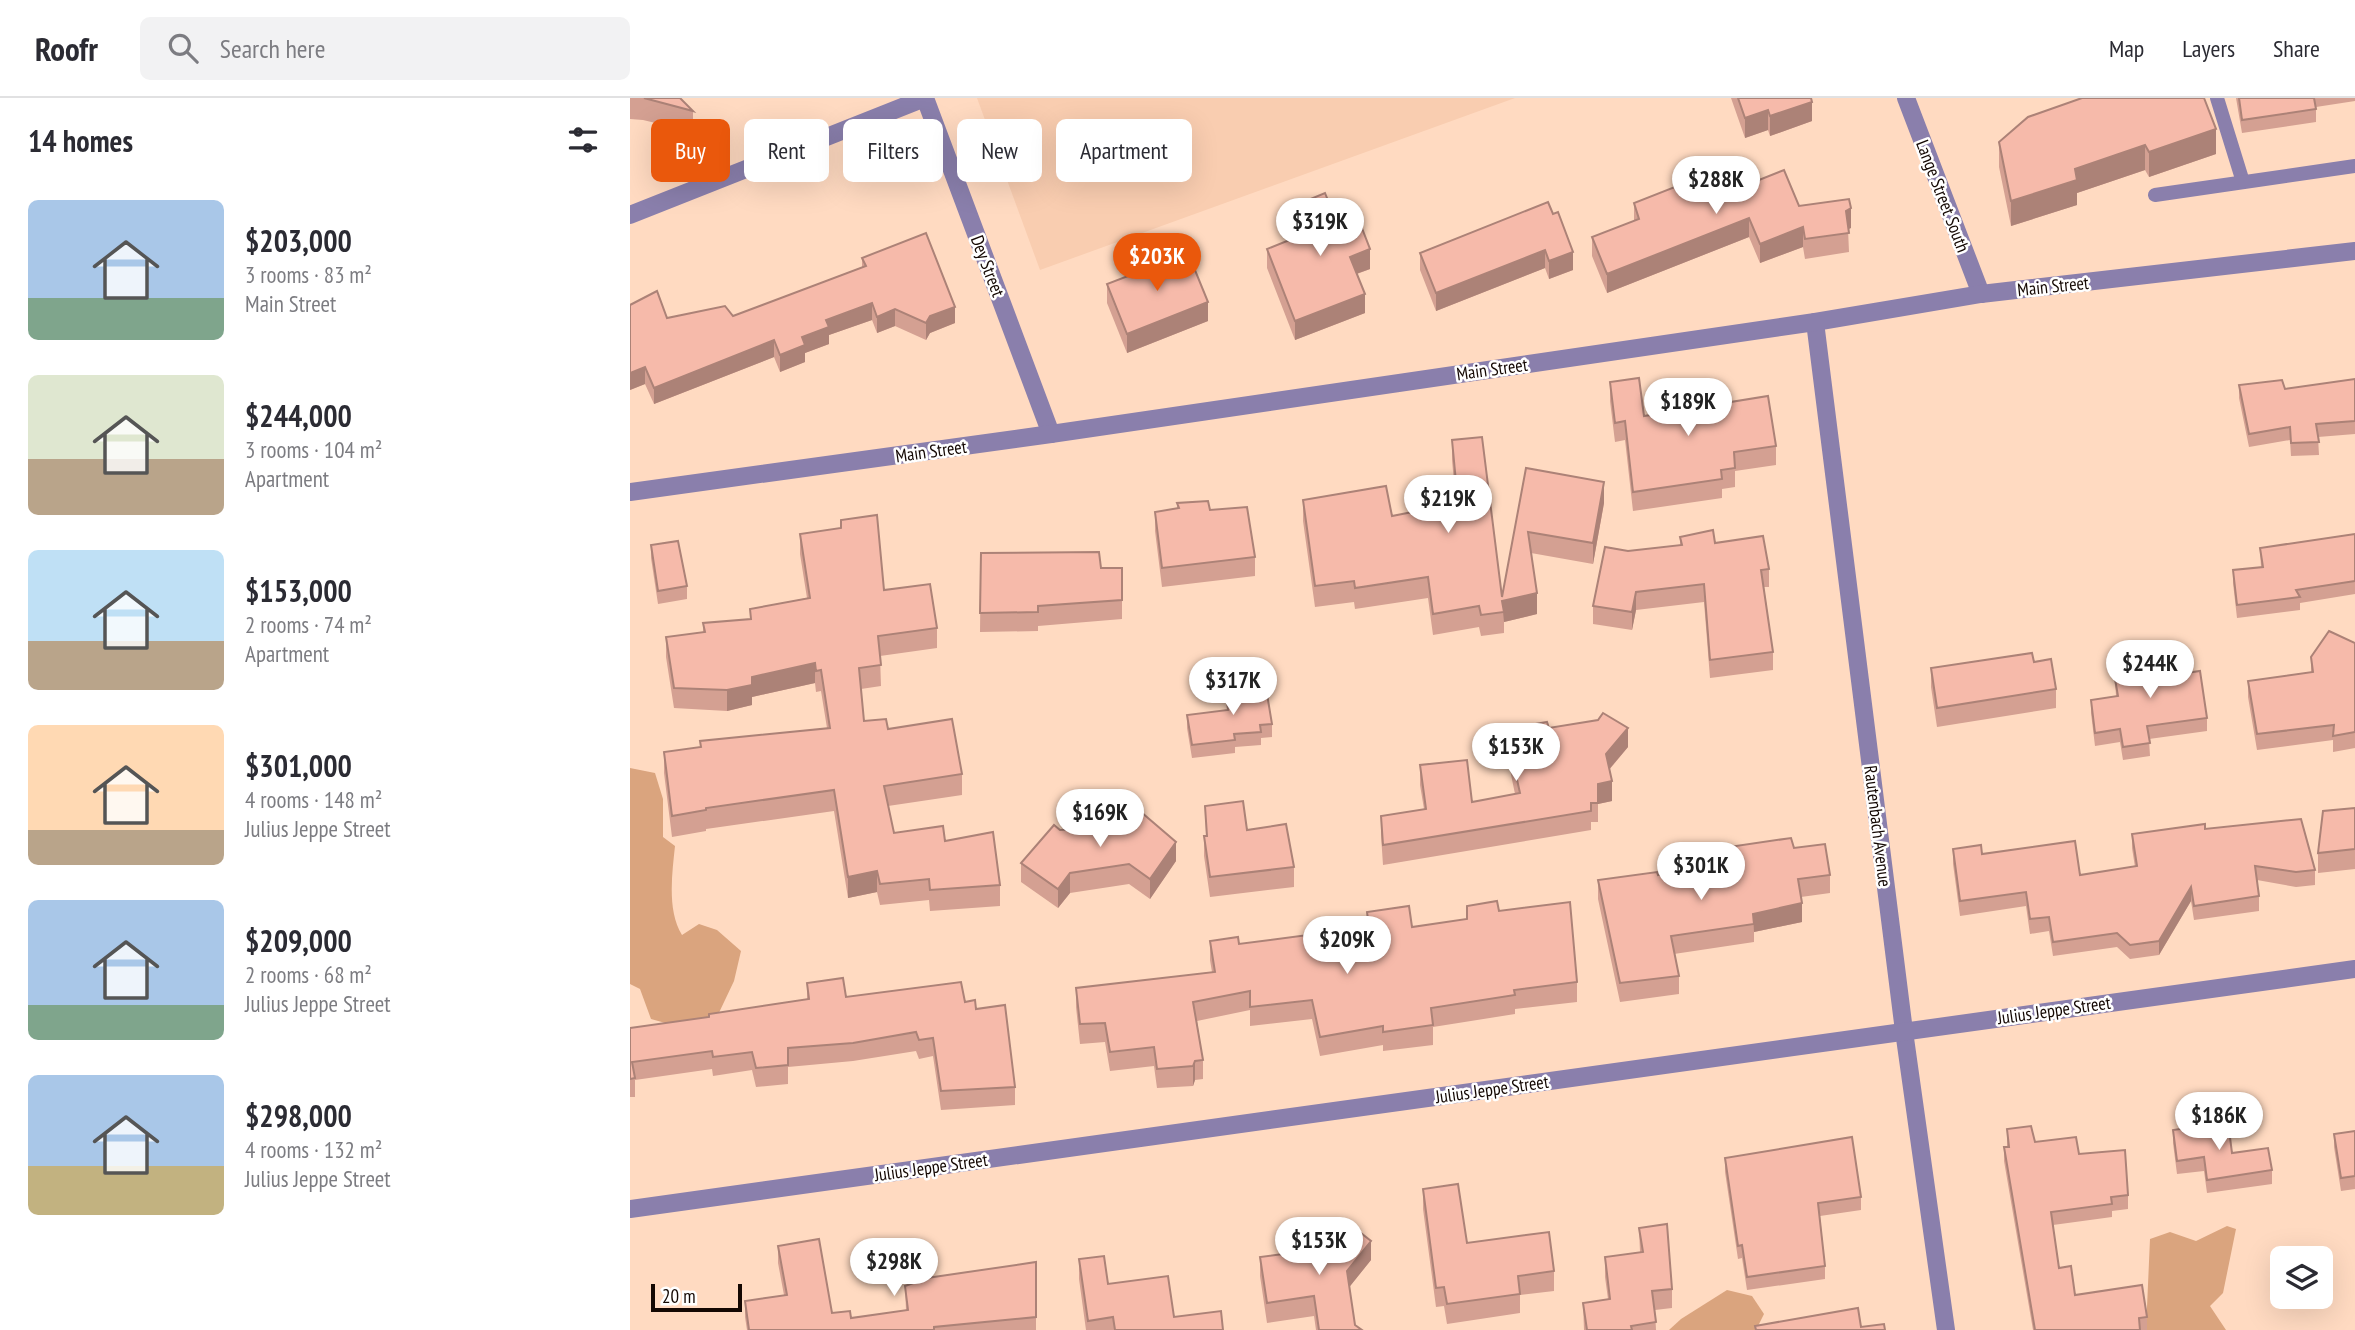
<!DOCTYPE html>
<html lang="en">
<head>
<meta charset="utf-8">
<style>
  :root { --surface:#fff; --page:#f2f2f3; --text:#2b2b33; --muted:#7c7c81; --line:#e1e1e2; --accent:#ea580c }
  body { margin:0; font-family:"PT Sans Narrow",sans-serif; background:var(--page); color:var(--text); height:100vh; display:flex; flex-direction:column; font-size:26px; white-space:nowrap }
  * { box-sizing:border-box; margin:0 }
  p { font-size:23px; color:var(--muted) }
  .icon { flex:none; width:38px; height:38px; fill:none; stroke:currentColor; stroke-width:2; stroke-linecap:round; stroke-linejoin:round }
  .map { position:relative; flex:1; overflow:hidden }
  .drawer { display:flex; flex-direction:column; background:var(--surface); width:630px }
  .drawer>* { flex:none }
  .hud { position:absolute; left:21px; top:21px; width:665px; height:63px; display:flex; gap:14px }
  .fabs { position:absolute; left:1640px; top:1148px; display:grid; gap:14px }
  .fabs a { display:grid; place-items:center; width:63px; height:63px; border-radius:10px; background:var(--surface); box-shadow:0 7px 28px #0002; font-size:35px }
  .scale { position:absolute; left:21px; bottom:18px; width:91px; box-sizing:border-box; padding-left:7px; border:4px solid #140803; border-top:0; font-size:19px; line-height:24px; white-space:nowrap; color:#140803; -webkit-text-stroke:5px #fff; paint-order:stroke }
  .price { position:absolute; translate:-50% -60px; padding:0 16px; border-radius:24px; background:#fff; color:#222; font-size:23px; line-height:46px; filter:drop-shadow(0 2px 4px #0008) }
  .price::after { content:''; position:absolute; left:50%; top:42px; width:21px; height:16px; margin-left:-10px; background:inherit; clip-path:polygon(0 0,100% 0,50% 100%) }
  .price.on { background:var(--accent); color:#fff }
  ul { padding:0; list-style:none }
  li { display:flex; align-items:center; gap:21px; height:175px; padding:0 28px }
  li span { display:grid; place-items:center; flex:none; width:196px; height:140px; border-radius:10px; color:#555 }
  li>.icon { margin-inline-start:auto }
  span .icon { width:84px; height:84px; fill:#fffc; stroke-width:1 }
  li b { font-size:30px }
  h2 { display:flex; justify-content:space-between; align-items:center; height:84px; padding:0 28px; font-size:30px }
  .pill { padding:0 24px; border-radius:10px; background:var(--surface); box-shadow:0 7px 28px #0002; font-size:24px; line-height:63px }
  .pill.on { background:var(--accent); color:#fff }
  header { display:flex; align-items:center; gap:42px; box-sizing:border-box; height:98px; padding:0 35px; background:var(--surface); border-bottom:2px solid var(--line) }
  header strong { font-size:33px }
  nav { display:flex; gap:38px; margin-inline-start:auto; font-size:24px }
  .search { width:490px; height:63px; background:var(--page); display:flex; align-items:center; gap:18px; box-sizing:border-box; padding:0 24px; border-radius:10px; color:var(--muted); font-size:26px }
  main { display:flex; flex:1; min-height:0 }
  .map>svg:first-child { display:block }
  .built { fill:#f9cdb0 }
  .green { fill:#daa47e }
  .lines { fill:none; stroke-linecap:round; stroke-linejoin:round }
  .lane { stroke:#8a7fac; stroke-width:14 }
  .street { stroke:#8a7fac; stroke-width:18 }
  .wall { fill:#d4a092 }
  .shaded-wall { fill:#ac8277 }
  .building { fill:#f6baaa; stroke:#ac8277; stroke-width:2 }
  .labels { text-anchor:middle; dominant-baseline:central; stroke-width:5; stroke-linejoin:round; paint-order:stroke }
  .street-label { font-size:18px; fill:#140803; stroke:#fff }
</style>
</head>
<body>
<header>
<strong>Roofr</strong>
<div class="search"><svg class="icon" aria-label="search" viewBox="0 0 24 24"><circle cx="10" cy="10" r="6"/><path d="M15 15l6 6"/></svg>Search here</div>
<nav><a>Map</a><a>Layers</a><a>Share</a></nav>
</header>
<main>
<section class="drawer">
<h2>14 homes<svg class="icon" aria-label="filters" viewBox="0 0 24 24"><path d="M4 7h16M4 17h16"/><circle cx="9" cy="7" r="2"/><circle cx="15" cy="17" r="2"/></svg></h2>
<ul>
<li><span style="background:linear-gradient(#a9c7e8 70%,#7fa58c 0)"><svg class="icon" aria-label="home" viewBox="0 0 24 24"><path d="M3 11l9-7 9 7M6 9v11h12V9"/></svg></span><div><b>$203,000</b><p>3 rooms · 83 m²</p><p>Main Street</p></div></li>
<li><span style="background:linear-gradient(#dfe7d0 60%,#b9a48a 0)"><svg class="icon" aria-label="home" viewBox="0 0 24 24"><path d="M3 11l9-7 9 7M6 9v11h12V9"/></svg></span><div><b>$244,000</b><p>3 rooms · 104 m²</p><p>Apartment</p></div></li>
<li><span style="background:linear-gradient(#bfe0f5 65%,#b9a48a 0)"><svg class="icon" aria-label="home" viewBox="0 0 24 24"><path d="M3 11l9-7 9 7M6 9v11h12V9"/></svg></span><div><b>$153,000</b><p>2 rooms · 74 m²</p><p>Apartment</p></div></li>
<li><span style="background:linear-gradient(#ffd9b3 75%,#b9a48a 0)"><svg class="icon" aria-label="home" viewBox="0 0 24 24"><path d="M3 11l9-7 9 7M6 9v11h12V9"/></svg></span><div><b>$301,000</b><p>4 rooms · 148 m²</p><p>Julius Jeppe Street</p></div></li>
<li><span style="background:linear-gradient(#a9c7e8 75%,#7fa58c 0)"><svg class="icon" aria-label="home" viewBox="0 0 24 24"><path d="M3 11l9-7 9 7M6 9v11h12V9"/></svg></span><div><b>$209,000</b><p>2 rooms · 68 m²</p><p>Julius Jeppe Street</p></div></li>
<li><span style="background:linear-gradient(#a9c7e8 65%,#c2b280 0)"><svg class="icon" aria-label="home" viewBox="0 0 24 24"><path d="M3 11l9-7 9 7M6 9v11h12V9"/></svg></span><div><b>$298,000</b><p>4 rooms · 132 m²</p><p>Julius Jeppe Street</p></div></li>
</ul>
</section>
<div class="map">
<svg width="1725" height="1232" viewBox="0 0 1725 1232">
  <rect width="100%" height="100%" fill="#ffdac1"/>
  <path class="built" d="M347 0H885L410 172Z"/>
  <g class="green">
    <path d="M0 670 25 675 33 701V739L45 748C42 776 37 813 52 837L69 826 87 832 111 853 104 883 86 921 57 931 21 921 10 891 0 886Z"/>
    <path d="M1597 1128 1606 1131 1593 1195 1580 1208 1596 1232H1516L1520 1141 1540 1134 1566 1143Z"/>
    <path d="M1097 1192 1122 1198 1134 1216 1126 1232H1039L1051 1221Z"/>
  </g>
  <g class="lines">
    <g class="lane">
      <path d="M1587 0 1613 84"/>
      <path d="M1525 97 1725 68"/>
    </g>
    <g class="street">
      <path d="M1276 0 1351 196"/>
      <path d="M0 117 295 0 421 336"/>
      <path d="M1185 224 1274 933 1316 1232"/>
      <path d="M0 394 421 336 1185 224 1351 196 1725 153"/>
      <path d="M0 1111 1725 871"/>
    </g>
  </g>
  <g class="wall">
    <path d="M0 0H50L63 13V34L13 22 0 21Z"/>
    <path d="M1101 0H1181L1182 23 1140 38 1138 32 1115 40Z"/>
    <path d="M1606 0H1725V3L1686 9V24L1612 35Z"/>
    <path d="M1398 19 1586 56 1519 79 1515 72 1447 95V107L1381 128 1369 69V44Z"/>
    <path d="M1065 70 1104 92 1169 108 1221 130 1218 131 1219 154 1175 161 1173 149 1130 165 1119 139 977 195 962 158V139L1004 123V105L1065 81Z"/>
    <path d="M918 104 943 172 919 181 915 170 806 213 790 172V155Z"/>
    <path d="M661 109 703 115 740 171 727 176 735 215 665 242 637 170V151L665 140 661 128Z"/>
    <path d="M232 160 325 225 300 235 296 242 265 228 247 235 242 222 199 237V246L175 255V264L150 274 144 259 24 306 15 286 0 292 37 220 103 218 232 169Z"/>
    <path d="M477 186 578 223 497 255 477 205Z"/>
    <path d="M1725 281V336L1688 339 1689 357 1661 358 1660 342 1619 349 1609 300V287L1655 291Z"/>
    <path d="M980 284 1014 318 1146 348V367L1105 373V389L1092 391V400L1003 413 995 342 985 344 980 303Z"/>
    <path d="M822 342 872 499 896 370 974 405 963 466 901 455 907 516 874 524V535L851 538 849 529 803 537 798 500 725 511 724 504 685 509 673 423V402L762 418 826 406 822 362Z"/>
    <path d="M547 405 580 412 625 459V478L532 489 525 433V414L547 410Z"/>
    <path d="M170 436 254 492 307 530V550L250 558 251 588 231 591 234 623 258 631 332 676V697L258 708 264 735 315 743 370 787V808L300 813 299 802 250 807 247 794 218 800 204 713 76 731V733L42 739 34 675V654L70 649V643L197 630 191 593 186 594 185 585 122 599V607L97 613 44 610 36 559V539L73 534V525L120 521V511L177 500 170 456Z"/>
    <path d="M1725 436V496L1670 505V512L1607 520 1603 485V472L1631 469 1630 450Z"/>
    <path d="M1050 439 1085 445 1139 471V489H1134L1143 554V572L1080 580 1074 504 1006 512 1002 532 963 526V508L998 453 1050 447Z"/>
    <path d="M21 447 57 488V501L28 506 21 460Z"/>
    <path d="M351 455 471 470H492V521L408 528V533L350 534Z"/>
    <path d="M1725 545V650L1703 654V642L1627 652 1618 599V583L1681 574V559Z"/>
    <path d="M1499 562 1549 576 1577 620V633L1519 641 1520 658 1493 662 1490 644 1465 648 1461 615V602L1486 598 1485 581 1500 579Z"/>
    <path d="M1301 570 1426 591V610L1307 629 1301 589Z"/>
    <path d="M608 587 642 626V639L631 640V647L605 649V655L562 660 557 630V617L597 612V604L608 600Z"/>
    <path d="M919 630 998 649 979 672 982 703 968 706V724H961V732L753 767 751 737V718L794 711 790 687V667L842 704 885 696 877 657V637Z"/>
    <path d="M575 708 617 732 664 769V789L580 799 574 758V738H576Z"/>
    <path d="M1725 710V771L1688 775V755Z"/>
    <path d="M1575 731 1685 772V787L1666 789 1627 782 1629 798V813L1564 822 1561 803 1529 857 1500 861 1487 849 1423 858 1419 833 1400 836 1396 808 1330 818 1323 766V751L1352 756 1450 777 1505 769 1502 750V736Z"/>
    <path d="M430 732 546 763 520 801 499 786 440 795 428 810 391 784V765Z"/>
    <path d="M1092 750H1164L1200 777V795L1171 799 1172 824 1124 834V844L1044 856 1049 878V896L990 904 968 801V782L1028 777 1092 763Z"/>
    <path d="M837 808 869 813 947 884V904L885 911V916L803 929V947L753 953V947L690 958 682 921 620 928V912L567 923 573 962V981L565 982 563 988 527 990 524 968 480 973 475 944 450 946 446 909V890L582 874 580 862V843L609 846 737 829V814L782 829 837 822Z"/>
    <path d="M177 885 216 899 335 904 346 911 385 989V1007L311 1012 303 958 289 961 286 953 223 963 158 969V986L126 989 122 972 83 978 82 971 5 982V999H0V930L79 919 177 901Z"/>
    <path d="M1377 1031 1405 1044 1449 1056 1498 1097V1111L1482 1113V1119L1423 1127 1429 1170 1445 1197 1517 1219V1232H1403L1374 1063V1049H1377Z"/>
    <path d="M1543 1032 1602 1055 1642 1072V1086L1577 1095 1574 1073 1547 1076 1543 1045Z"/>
    <path d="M1725 1033V1091L1711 1093 1704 1049V1036Z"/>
    <path d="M1095 1060 1231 1099V1112L1190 1118 1195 1168V1181L1117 1192 1112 1160 1108 1161 1095 1074Z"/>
    <path d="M793 1091 837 1145 924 1173V1193L890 1197V1215L817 1226 814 1208 806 1209 793 1111Z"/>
    <path d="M1009 1130 1042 1191V1210L1025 1212 1026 1232H954L953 1205 978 1201 975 1179V1159L1010 1154Z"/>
    <path d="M148 1148 202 1215 221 1220 276 1212 275 1188 406 1164V1232H117L115 1219V1203L154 1197 148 1165Z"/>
    <path d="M690 1151 741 1162 719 1189 725 1227 732 1232H686L684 1218 637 1225 630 1178V1159Z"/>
    <path d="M449 1161 478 1186 544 1219 593 1232H456L449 1181Z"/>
  </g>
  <g class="shaded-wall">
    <path d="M1182 4V23L1140 38V18Z"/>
    <path d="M1138 12V32L1115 40V20Z"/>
    <path d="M1586 31V56L1519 79V54Z"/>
    <path d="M1515 47V72L1447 95V107L1381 128V103L1445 71Z"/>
    <path d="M1221 110V130L1216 132V113Z"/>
    <path d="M1119 120V139L977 195V176Z"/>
    <path d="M1173 129V149L1130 165V146Z"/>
    <path d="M740 151V171L720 178V159Z"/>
    <path d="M915 152V170L806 213V195Z"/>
    <path d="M943 154V172L919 181V163Z"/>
    <path d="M735 196V215L665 242V223Z"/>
    <path d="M578 204V223L497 255V236Z"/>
    <path d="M242 205V222L199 237V246L175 255V264L150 274V257L172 239 196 222Z"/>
    <path d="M325 209V225L300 235 296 242V225L300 218Z"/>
    <path d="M265 211V228L247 235V219Z"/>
    <path d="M144 242V259L24 306V290Z"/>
    <path d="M15 269V286L0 292V275Z"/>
    <path d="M974 384V405L963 466V445Z"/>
    <path d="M1006 494V512L1002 532V514Z"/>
    <path d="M907 495V516L874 524 872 503Z"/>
    <path d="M185 565V585L122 599V607L97 613V592L122 579Z"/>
    <path d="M998 630V649L976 675V656Z"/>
    <path d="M982 683V703L968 706V686Z"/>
    <path d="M546 744V763L520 801V781Z"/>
    <path d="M247 773V794L218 800V779Z"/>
    <path d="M440 775V795L428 810V791Z"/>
    <path d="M1561 789V803L1529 857V843Z"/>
    <path d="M1172 805V824L1124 834 1123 816Z"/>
    <path d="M565 963V982L563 988V968Z"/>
    <path d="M741 1143V1162L717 1192V1173Z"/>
  </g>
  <g class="building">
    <path d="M14 0H50L63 13Z"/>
    <path d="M1108 0H1181L1182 4 1140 18 1138 12 1115 20Z"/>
    <path d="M1452 0H1574L1586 31 1519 54 1515 47 1445 71 1447 82 1381 103 1369 44 1398 19Z"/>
    <path d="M1609 0H1684L1686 11 1612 22Z"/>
    <path d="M1091 60 1104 92 1154 72 1169 108 1219 101 1221 110 1216 113 1219 135 1175 141 1173 129 1130 146 1119 120 977 176 962 139 1009 121 1004 105 1068 80 1065 70Z"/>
    <path d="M695 95 703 115 723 107 740 151 720 159 735 196 665 223 637 151 672 137 661 109Z"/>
    <path d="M918 104 923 116 928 114 943 154 919 163 915 152 806 195 790 155Z"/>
    <path d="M296 135 325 209 300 218 296 225 265 211 247 219 242 205 196 222 199 229 172 239 175 247 150 257 144 242 24 290 15 269 0 275V207L27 193 37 220 95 208 103 218 236 168 232 160Z"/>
    <path d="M558 155 578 204 497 236 477 186Z"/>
    <path d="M1009 280 1014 318 1138 298 1146 348 1104 354 1105 370 1091 372 1092 381 1003 394 995 323 985 325 980 284Z"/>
    <path d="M1725 281V323L1686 326 1689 344 1661 345 1660 329 1619 336 1609 287 1652 282 1655 291Z"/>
    <path d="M852 339 872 499 896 370 974 384 963 445 898 434 907 495 872 503 874 514 851 517 849 508 803 516 798 479 725 490 724 483 685 488 673 402 756 388 762 418 828 405 822 342Z"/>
    <path d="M578 403 580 412 617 409 625 459 532 470 525 414 549 410 547 405Z"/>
    <path d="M247 417 254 492 300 486 307 530 248 538 251 567 229 570 234 623 256 621 258 631 322 621 332 676 254 688 264 735 313 728 315 743 363 734 370 787 300 792 299 781 250 786 247 773 218 779 204 692 76 710V712L42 718 34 654 71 649 70 643 200 630 191 572 186 573 185 565 122 579V587L97 592 44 590 36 539 75 534 73 525 121 521 120 511 180 500 170 436 211 430V422Z"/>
    <path d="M1083 432 1085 445 1133 438 1139 471 1131 472 1143 554 1080 562 1074 486 1006 494 1002 514 963 508 975 449 998 453 1052 447 1050 439Z"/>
    <path d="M1725 436V483L1666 492 1670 499 1607 507 1603 472 1633 469 1630 450Z"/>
    <path d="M48 443 57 488 28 493 21 447Z"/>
    <path d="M469 454 471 470H492V502L408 508V514L350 515 351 455Z"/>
    <path d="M1699 533 1725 545V634L1703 638 1704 627 1627 636 1618 583 1683 574 1681 559Z"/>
    <path d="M1402 555 1404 564 1421 561 1426 591 1307 610 1301 570Z"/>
    <path d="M1547 555 1549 576 1570 573 1577 620 1517 628 1520 645 1493 649 1490 631 1465 635 1461 602 1488 598 1485 581 1502 578 1499 562Z"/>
    <path d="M635 584 642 626 630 627 631 634 604 636 605 642 562 647 557 617 598 612 597 604 609 600 608 587Z"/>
    <path d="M973 615 998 630 976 656 982 683 968 686V705H961V713L753 747 751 718 796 711 790 667 837 662 842 704 890 695 877 637 889 635V629L917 624 919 630 968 622Z"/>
    <path d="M613 703 617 732 656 726 664 769 580 779 574 738H577L575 708Z"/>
    <path d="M504 708 546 744 520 781 499 766 440 775 428 791 391 765 424 727 430 732 489 728Z"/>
    <path d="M1725 710V751L1688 755 1693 713Z"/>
    <path d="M1671 721 1685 772 1666 774 1625 768 1629 798 1564 808 1561 789 1529 843 1500 847 1487 835 1423 844 1419 819 1400 821 1396 794 1330 803 1323 751 1351 747 1352 756 1445 743 1450 777 1507 768 1502 736 1575 726V731Z"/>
    <path d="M1161 740 1164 750 1195 746 1200 777 1168 781 1172 805 1123 816 1124 826 1041 838 1049 878 990 885 968 782 1027 774 1028 777 1094 763 1092 750Z"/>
    <path d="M867 803 869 813 940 804 947 884 884 892 885 897 801 910 803 927 753 934V928L690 939 682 902 620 909V893L563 904 573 962 565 963 563 968 527 971 524 949 480 954 475 925 450 926 446 890 585 874 580 843 608 839 609 846 739 829 737 814 779 808 782 829 837 821V808Z"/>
    <path d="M213 880 216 899 331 884 335 904 345 902 346 911 375 907 385 989 311 993 303 940 289 942 286 934 223 945 158 950V967L126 970 122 954 83 959 82 953 2 964 5 980 0 981V930L79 919V916L179 901 177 885Z"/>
    <path d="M1598 1024 1602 1055 1638 1050 1642 1072 1577 1082 1574 1059 1547 1063 1543 1032Z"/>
    <path d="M1401 1028 1405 1044 1446 1039 1449 1056 1495 1052 1498 1097 1481 1099 1482 1106 1421 1114 1429 1170 1441 1168 1445 1197 1512 1187 1517 1219 1509 1220 1510 1232H1405L1374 1049H1379L1377 1031Z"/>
    <path d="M1725 1033V1078L1711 1080 1704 1036Z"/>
    <path d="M1222 1039 1231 1099 1188 1105 1195 1168 1117 1179 1112 1147 1108 1148 1095 1060Z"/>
    <path d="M828 1086 837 1145 919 1134 924 1173 888 1178 890 1196 817 1206 814 1189 806 1190 793 1091Z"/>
    <path d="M713 1121 741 1143 717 1173 725 1227 732 1232H689L684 1198 637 1205 630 1159 690 1151Z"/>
    <path d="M1037 1126 1042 1191 1022 1193 1026 1224 1001 1228 1002 1232H957L953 1205 980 1201 975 1159 1013 1154 1009 1130Z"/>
    <path d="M189 1141 202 1215 220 1213 221 1220 278 1212 275 1188 297 1180 406 1164V1219L304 1229V1232H119L115 1203 157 1197 148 1148Z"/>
    <path d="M474 1158 478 1186 538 1178 544 1219 591 1213 593 1232H485L483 1219 458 1223 449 1161Z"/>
    <path d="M1228 1210 1231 1229 1254 1226 1255 1232H1126L1125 1228Z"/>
  </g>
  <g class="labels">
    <g class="street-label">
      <text transform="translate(1313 98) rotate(69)">Lange Street South</text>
      <text transform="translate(358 168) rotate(69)">Dey Street</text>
      <text transform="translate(1423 188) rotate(-6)">Main Street</text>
      <text transform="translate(862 271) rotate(-8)">Main Street</text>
      <text transform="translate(301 353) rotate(-8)">Main Street</text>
      <text transform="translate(1248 728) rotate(83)">Rautenbach Avenue</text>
      <text transform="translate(1424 912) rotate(-8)">Julius Jeppe Street</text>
      <text transform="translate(862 991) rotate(-8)">Julius Jeppe Street</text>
      <text transform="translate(301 1069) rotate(-8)">Julius Jeppe Street</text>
    </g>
  </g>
</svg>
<div class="fabs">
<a><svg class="icon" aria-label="layers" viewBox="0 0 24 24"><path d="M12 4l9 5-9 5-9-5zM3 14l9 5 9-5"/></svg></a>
</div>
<div class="scale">20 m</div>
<b class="price" style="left:1086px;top:118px">$288K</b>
<b class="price" style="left:690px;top:160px">$319K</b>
<b class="price on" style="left:527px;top:195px">$203K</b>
<b class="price" style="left:1058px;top:340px">$189K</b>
<b class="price" style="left:818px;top:437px">$219K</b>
<b class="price" style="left:1520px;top:602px">$244K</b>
<b class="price" style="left:603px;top:619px">$317K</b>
<b class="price" style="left:886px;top:685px">$153K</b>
<b class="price" style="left:470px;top:751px">$169K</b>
<b class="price" style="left:1071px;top:804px">$301K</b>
<b class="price" style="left:717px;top:878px">$209K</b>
<b class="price" style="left:1589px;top:1054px">$186K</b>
<b class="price" style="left:689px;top:1179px">$153K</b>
<b class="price" style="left:264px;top:1200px">$298K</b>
<div class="hud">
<a class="pill on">Buy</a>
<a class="pill">Rent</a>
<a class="pill">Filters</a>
<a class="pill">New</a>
<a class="pill">Apartment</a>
</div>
</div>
</main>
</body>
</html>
